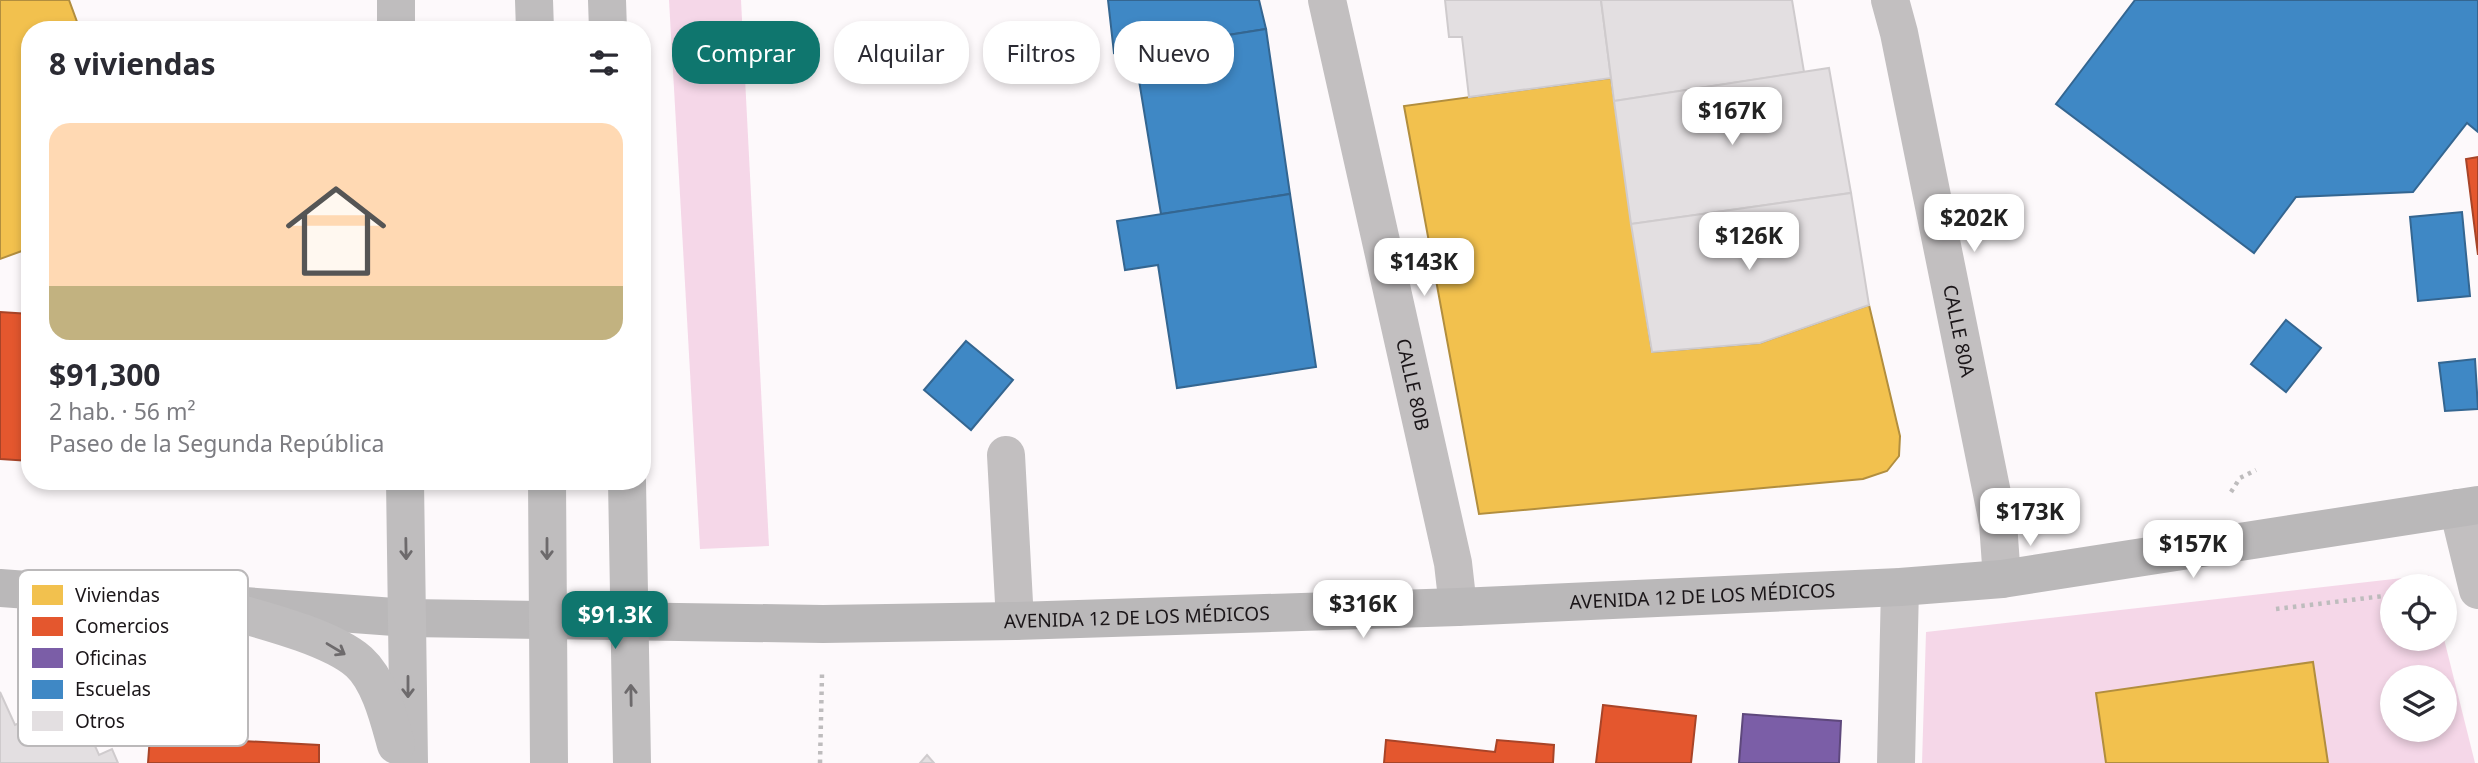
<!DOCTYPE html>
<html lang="es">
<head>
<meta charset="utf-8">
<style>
  :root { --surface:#fff; --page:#f2f2f3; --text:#2b2b33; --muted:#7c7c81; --accent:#0f766e }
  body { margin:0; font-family:"Noto Sans",sans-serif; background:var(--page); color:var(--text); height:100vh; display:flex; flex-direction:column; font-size:26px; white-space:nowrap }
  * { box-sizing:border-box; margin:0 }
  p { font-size:23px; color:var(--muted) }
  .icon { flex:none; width:38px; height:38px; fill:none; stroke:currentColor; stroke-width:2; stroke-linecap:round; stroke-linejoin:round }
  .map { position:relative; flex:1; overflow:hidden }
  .side { position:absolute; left:21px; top:21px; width:630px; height:469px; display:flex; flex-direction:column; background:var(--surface); border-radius:28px; box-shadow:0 4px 10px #0003 }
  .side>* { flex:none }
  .top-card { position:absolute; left:672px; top:21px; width:665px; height:63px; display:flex; gap:14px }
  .tools { position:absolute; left:2380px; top:574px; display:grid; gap:14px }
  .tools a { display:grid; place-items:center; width:77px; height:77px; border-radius:50%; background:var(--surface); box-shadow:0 4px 10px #0003; font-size:35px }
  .price { position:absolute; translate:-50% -60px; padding:0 16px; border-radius:14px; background:#fff; color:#222; font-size:23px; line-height:46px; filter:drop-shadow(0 2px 4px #0008) }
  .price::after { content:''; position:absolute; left:50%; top:42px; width:21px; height:16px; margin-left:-10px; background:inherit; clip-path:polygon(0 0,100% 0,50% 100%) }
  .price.active { background:var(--accent); color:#fff }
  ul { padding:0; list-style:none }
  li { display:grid; align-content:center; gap:14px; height:371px; padding:0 28px }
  li span { display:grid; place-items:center; height:217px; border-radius:21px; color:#555 }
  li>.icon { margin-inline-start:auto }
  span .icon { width:126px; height:126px; fill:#fffc; stroke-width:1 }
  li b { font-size:30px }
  h2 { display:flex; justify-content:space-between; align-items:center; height:84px; padding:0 28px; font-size:30px }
  .pill { padding:0 24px; border-radius:28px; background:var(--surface); box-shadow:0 4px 10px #0003; font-size:24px; line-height:63px }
  .pill.active { background:var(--accent); color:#fff }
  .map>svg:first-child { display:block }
  .green { fill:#f5d7e8; fill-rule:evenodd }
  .homes { fill:#f2c14e; stroke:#b28e3e; stroke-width:2 }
  .shops { fill:#e4572e; stroke:#a84428; stroke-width:2 }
  .offices { fill:#7b5ea7; stroke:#5e487c; stroke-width:2 }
  .schools { fill:#3f88c5; stroke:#346691; stroke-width:2 }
  .building { fill:#e3dfe1; stroke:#cfcbcd; stroke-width:2 }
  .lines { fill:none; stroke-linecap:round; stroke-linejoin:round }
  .path { stroke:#bebcbd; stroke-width:4.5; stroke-dasharray:3.5 5; stroke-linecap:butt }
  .minor { stroke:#c2bfc0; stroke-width:38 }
  .major { stroke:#bab8b9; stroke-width:38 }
  .highway { stroke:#bfbdbe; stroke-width:38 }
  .oneway { stroke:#6d6a6c }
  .labels { text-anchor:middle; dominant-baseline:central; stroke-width:7; stroke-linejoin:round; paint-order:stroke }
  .street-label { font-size:19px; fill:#1b1619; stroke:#fff }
  .key { fill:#fff; stroke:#bbb9ba; stroke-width:2 }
  .key-label { font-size:19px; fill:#1b1619 }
</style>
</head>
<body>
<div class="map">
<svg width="2478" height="763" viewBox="0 0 2478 763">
  <rect width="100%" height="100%" fill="#fdf9fb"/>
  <g class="green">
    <path d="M669 0H741L769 546 700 549Z"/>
    <path d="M2429 575 2431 586H2392V639H2444L2475 763H1922L1926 632ZM2392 677H2445V730H2392Z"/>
  </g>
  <g class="homes">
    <path d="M0 0H69L80 30H30V248L0 259Z"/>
    <path d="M1611 78 1652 352 1760 343 1869 305 1900 436 1899 456 1887 471 1863 479 1479 514 1404 106Z"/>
    <path d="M2313 662 2328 763H2106L2096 693Z"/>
  </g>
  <g class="shops">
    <path d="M2478 157V255L2466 159Z"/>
    <path d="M0 312 30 314V461L0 459Z"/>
    <path d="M1603 705 1696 716 1691 763H1596Z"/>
    <path d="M150 736 319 745V763H148Z"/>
    <path d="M1386 740 1495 752 1497 740 1554 745 1553 763H1384Z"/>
  </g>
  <path class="offices" d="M1743 714 1841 721 1839 763H1739Z"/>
  <g class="schools">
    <path d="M1108 0H1259L1266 29 1114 53Z"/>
    <path d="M2135 0H2478V132L2467 123 2413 192 2296 197 2254 253 2056 104Z"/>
    <path d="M1266 29 1290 194 1161 214 1134 50Z"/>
    <path d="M1290 194 1316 367 1177 388 1158 265 1125 270 1117 221Z"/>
    <path d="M2462 212 2470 296 2418 301 2410 217Z"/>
    <path d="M2286 320 2321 348 2286 392 2251 364Z"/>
    <path d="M966 341 1013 380 971 430 924 390Z"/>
    <path d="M2475 359 2478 409 2445 411 2439 363Z"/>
  </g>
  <g class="building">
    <path d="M1445 0H1601L1611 78 1469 97 1462 37H1449Z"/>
    <path d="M1601 0H1792L1804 72 1614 101Z"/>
    <path d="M1829 68 1851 193 1631 224 1614 101Z"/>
    <path d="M1851 193 1869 305 1760 343 1652 352 1631 224Z"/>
    <path d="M0 692 15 725 39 714 49 737 84 721 99 755 112 749 118 763H0Z"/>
    <path d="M927 755 934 763H920Z"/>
  </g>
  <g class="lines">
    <g class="path">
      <path d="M2231 492 2240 478 2256 470"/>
      <path d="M2276 609 2392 595"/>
      <path d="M820 763 822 674"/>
    </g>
    <g class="minor">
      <path id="s1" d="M1327 0 1453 563 1458 607"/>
      <path id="s2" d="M1890 0 1899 33 1998 523 2002 579"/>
      <path d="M1006 455 1015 621"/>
      <path d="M2458 508 2478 590"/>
      <path d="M1896 763 1900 587"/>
    </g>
    <path class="major" id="s3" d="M0 588 408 618 823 624 1015 621 1458 607 1900 587 2002 579 2478 505"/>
    <g class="highway">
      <path d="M396 0V30"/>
      <path d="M534 0 535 30"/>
      <path d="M607 0 608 30"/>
      <path d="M405 481 409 763"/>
      <path d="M547 481 549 763"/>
      <path d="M627 481 632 763"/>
      <path d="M202 603C245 616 327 634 359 662 380 681 389 720 396 745"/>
    </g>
  </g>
  <defs><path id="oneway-shaft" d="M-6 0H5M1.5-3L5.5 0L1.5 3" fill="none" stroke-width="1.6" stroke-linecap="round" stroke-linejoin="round" transform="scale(1.75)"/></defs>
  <g class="oneway">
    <use href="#oneway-shaft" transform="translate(406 549) rotate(89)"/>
    <use href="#oneway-shaft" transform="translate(547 549) rotate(90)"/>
    <use href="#oneway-shaft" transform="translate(336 649) rotate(31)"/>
    <use href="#oneway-shaft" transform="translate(408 687) rotate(90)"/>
    <use href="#oneway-shaft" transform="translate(631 695) rotate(-91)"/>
  </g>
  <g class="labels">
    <g class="street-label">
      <text stroke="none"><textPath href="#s2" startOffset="338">CALLE 80A</textPath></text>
      <text stroke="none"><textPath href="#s1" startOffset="394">CALLE 80B</textPath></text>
      <text stroke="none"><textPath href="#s3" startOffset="1704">AVENIDA 12 DE LOS MÉDICOS</textPath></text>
      <text stroke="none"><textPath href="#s3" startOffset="1138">AVENIDA 12 DE LOS MÉDICOS</textPath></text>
    </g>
  </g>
  <rect x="18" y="570" width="230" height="176" rx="10" class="key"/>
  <rect x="32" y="585" width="31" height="20" fill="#f2c14e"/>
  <rect x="32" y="617" width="31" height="19" fill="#e4572e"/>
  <rect x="32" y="648" width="31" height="20" fill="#7b5ea7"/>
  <rect x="32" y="680" width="31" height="19" fill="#3f88c5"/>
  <rect x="32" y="711" width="31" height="20" fill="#e3dfe1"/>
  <g class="key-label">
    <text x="75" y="602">Viviendas</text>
    <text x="75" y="633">Comercios</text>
    <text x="75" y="665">Oficinas</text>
    <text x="75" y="696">Escuelas</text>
    <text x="75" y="728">Otros</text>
  </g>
</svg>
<div class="tools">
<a><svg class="icon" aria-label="locate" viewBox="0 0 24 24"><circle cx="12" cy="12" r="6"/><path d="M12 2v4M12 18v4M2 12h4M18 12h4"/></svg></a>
<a><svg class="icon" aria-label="layers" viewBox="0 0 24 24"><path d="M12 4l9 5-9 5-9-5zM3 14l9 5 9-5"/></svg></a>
</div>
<b class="price" style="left:1732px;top:147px">$167K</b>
<b class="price" style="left:1974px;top:254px">$202K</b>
<b class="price" style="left:1749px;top:272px">$126K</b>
<b class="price" style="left:1424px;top:298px">$143K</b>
<b class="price" style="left:2030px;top:548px">$173K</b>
<b class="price" style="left:2193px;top:580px">$157K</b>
<b class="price" style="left:1363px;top:640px">$316K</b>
<b class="price active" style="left:615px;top:651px">$91.3K</b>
<div class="top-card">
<a class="pill active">Comprar</a>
<a class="pill">Alquilar</a>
<a class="pill">Filtros</a>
<a class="pill">Nuevo</a>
</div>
<section class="side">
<h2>8 viviendas<svg class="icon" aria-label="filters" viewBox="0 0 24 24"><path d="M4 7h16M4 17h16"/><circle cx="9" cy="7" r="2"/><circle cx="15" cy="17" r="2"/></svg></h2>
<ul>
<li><span style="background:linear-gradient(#ffd9b3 75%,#c2b280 0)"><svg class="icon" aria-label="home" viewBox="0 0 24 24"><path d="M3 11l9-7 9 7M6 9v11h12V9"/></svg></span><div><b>$91,300</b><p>2 hab. · 56 m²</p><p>Paseo de la Segunda República</p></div></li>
</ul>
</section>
</div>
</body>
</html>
